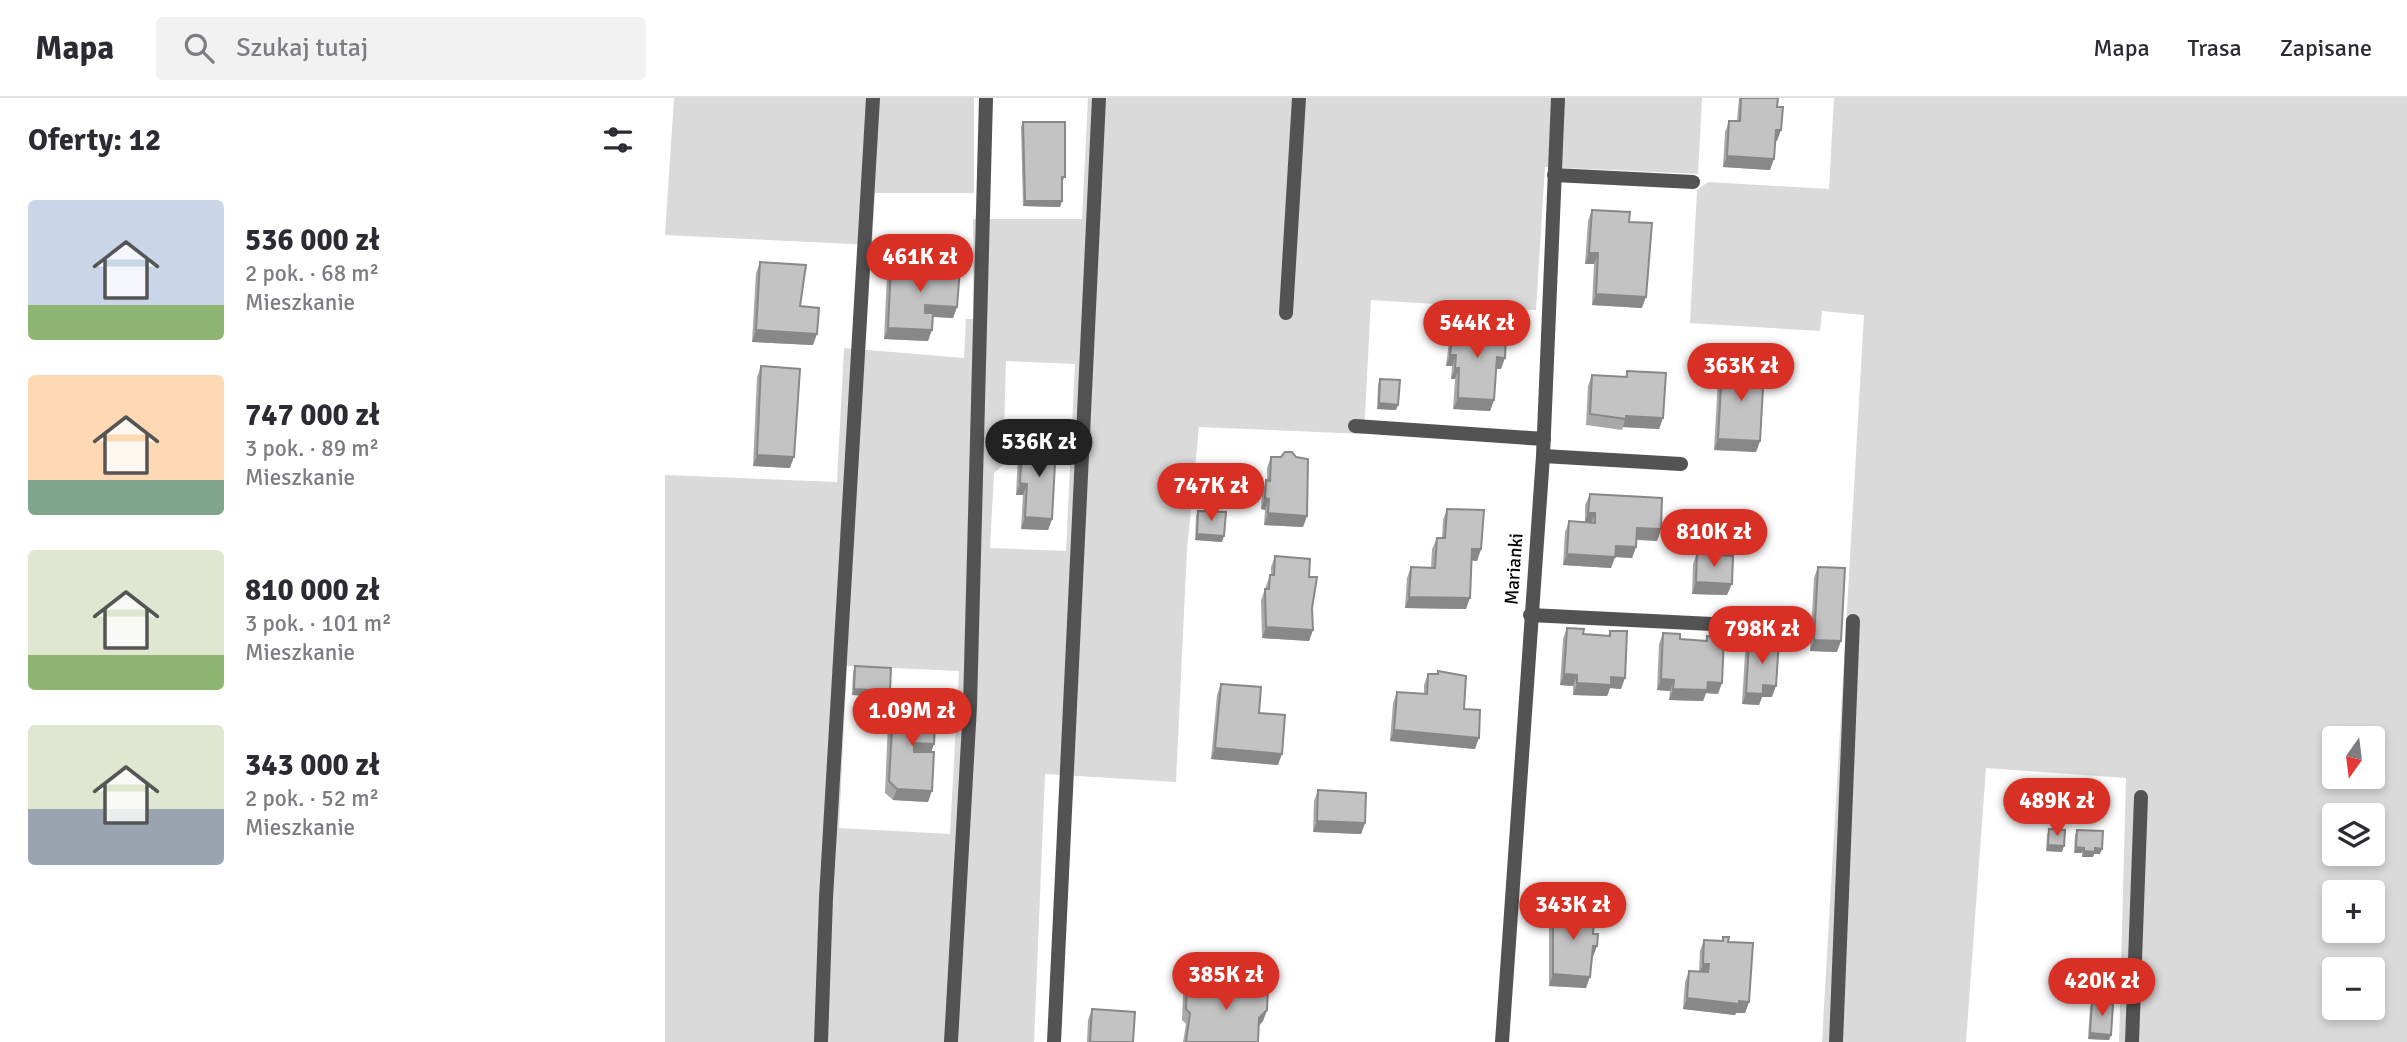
<!DOCTYPE html>
<html lang="pl">
<head>
<meta charset="utf-8">
<style>
  :root { --surface:#fff; --page:#f2f2f3; --text:#2b2b33; --muted:#7c7c81; --line:#e1e1e2; --accent:#d93025 }
  body { margin:0; font-family:Signika,sans-serif; background:var(--page); color:var(--text); height:100vh; display:flex; flex-direction:column; font-size:26px; white-space:nowrap }
  * { box-sizing:border-box; margin:0 }
  p { font-size:23px; color:var(--muted) }
  .icon { flex:none; width:38px; height:38px; fill:none; stroke:currentColor; stroke-width:2; stroke-linecap:round; stroke-linejoin:round }
  .map { position:relative; flex:1; overflow:hidden }
  .drawer { display:flex; flex-direction:column; background:var(--surface); width:665px }
  .drawer>* { flex:none }
  .needle { width:46px; rotate:194deg }
  .buttons { position:absolute; left:1657px; top:628px; display:grid; gap:14px }
  .buttons a { display:grid; place-items:center; width:63px; height:63px; border-radius:7px; background:var(--surface); box-shadow:0 4px 10px #0003; font-size:35px }
  .price { position:absolute; translate:-50% -60px; padding:0 16px; border-radius:24px; background:var(--accent); color:#fff; font-size:23px; line-height:46px; filter:drop-shadow(0 2px 4px #0008) }
  .price::after { content:''; position:absolute; left:50%; top:42px; width:21px; height:16px; margin-left:-10px; background:inherit; clip-path:polygon(0 0,100% 0,50% 100%) }
  .price.on { background:#222; color:#fff }
  ul { padding:0; list-style:none }
  li { display:flex; align-items:center; gap:21px; height:175px; padding:0 28px }
  li span { display:grid; place-items:center; flex:none; width:196px; height:140px; border-radius:7px; color:#555 }
  li>.icon { margin-inline-start:auto }
  span .icon { width:84px; height:84px; fill:#fffc; stroke-width:1 }
  li b { font-size:30px }
  h2 { display:flex; justify-content:space-between; align-items:center; height:84px; padding:0 28px; font-size:30px }
  header { display:flex; align-items:center; gap:42px; box-sizing:border-box; height:98px; padding:0 35px; background:var(--surface); border-bottom:2px solid var(--line) }
  header strong { font-size:33px }
  nav { display:flex; gap:38px; margin-inline-start:auto; font-size:24px }
  .search { width:490px; height:63px; background:var(--page); display:flex; align-items:center; gap:18px; box-sizing:border-box; padding:0 24px; border-radius:7px; color:var(--muted); font-size:26px }
  main { display:flex; flex:1; min-height:0 }
  .map>svg:first-child { display:block }
  .green { fill:#dadada; fill-rule:evenodd }
  .lines { fill:none; stroke-linecap:round; stroke-linejoin:round }
  .lane { stroke:#535353; stroke-width:14 }
  .wall { fill:#a8a8a8 }
  .shaded-wall { fill:#888 }
  .building { fill:#c3c3c3; stroke:#888; stroke-width:2 }
  .labels { text-anchor:middle; dominant-baseline:central; stroke-width:5; stroke-linejoin:round; paint-order:stroke }
  .street-label { font-size:19px; fill:#000; stroke:#fff }
</style>
</head>
<body>
<header>
<strong>Mapa</strong>
<div class="search"><svg class="icon" aria-label="search" viewBox="0 0 24 24"><circle cx="10" cy="10" r="6"/><path d="M15 15l6 6"/></svg>Szukaj tutaj</div>
<nav><a>Mapa</a><a>Trasa</a><a>Zapisane</a></nav>
</header>
<main>
<section class="drawer">
<h2>Oferty: 12<svg class="icon" aria-label="filters" viewBox="0 0 24 24"><path d="M4 7h16M4 17h16"/><circle cx="9" cy="7" r="2"/><circle cx="15" cy="17" r="2"/></svg></h2>
<ul>
<li><span style="background:linear-gradient(#c9d6e8 75%,#8fb573 0)"><svg class="icon" aria-label="home" viewBox="0 0 24 24"><path d="M3 11l9-7 9 7M6 9v11h12V9"/></svg></span><div><b>536 000 zł</b><p>2 pok. · 68 m²</p><p>Mieszkanie</p></div></li>
<li><span style="background:linear-gradient(#ffd9b3 75%,#7fa58c 0)"><svg class="icon" aria-label="home" viewBox="0 0 24 24"><path d="M3 11l9-7 9 7M6 9v11h12V9"/></svg></span><div><b>747 000 zł</b><p>3 pok. · 89 m²</p><p>Mieszkanie</p></div></li>
<li><span style="background:linear-gradient(#dfe7d0 75%,#8fb573 0)"><svg class="icon" aria-label="home" viewBox="0 0 24 24"><path d="M3 11l9-7 9 7M6 9v11h12V9"/></svg></span><div><b>810 000 zł</b><p>3 pok. · 101 m²</p><p>Mieszkanie</p></div></li>
<li><span style="background:linear-gradient(#dfe7d0 60%,#9aa5b1 0)"><svg class="icon" aria-label="home" viewBox="0 0 24 24"><path d="M3 11l9-7 9 7M6 9v11h12V9"/></svg></span><div><b>343 000 zł</b><p>2 pok. · 52 m²</p><p>Mieszkanie</p></div></li>
</ul>
</section>
<div class="map">
<svg width="1742" height="944" viewBox="0 0 1742 944">
  <rect width="100%" height="100%" fill="#fff"/>
  <g class="green">
    <path d="M9 0H309V95H210L207 147 0 137Z"/>
    <path d="M423 0H1037L1033 76 880 69 871 212 706 202 699 336 534 329 522 451 511 684 380 676 369 944H0V377L172 384 179 250 299 260 301 221H308V121H417ZM341 263 410 266 401 453 325 450 329 375 338 367ZM182 568 294 573 285 736 174 730Z"/>
    <path d="M1169 0H1742V944H1454L1461 680 1321 670 1301 944H1157L1199 217 1157 213 1155 233 1025 225 1032 92 1043 84 1164 91ZM1670 640H1708V679H1670ZM1670 718H1708V756H1670ZM1670 794H1708V833H1670ZM1670 872H1708V910H1670Z"/>
  </g>
  <g class="lines">
    <g class="lane">
      <path d="M889 77 1028 84"/>
      <path d="M621 215 634 0"/>
      <path d="M690 328 879 341"/>
      <path d="M878 358 1016 366"/>
      <path d="M865 517 1108 529"/>
      <path d="M156 944 161 800 208 0"/>
      <path d="M286 944 305 608 321 0"/>
      <path d="M389 944 434 0"/>
      <path d="M837 944 878 358 893 0"/>
      <path d="M1171 944 1188 523"/>
      <path d="M1467 944 1476 699"/>
    </g>
  </g>
  <g class="wall">
    <path d="M1074 0H1076L1112 43H1110L1105 72 1058 69 1060 34 1064 23H1072Z"/>
    <path d="M358 24 400 79 397 84V103L395 109 358 108 356 29Z"/>
    <path d="M927 112 964 124 977 210 927 207 929 166H920L923 123Z"/>
    <path d="M95 164 135 208 148 247 87 244 91 175Z"/>
    <path d="M226 166 292 209 288 220 268 219 263 243 219 241 222 177Z"/>
    <path d="M789 224 807 231 836 271H831L829 302 825 313 788 311 790 281H786L787 268H781L785 235Z"/>
    <path d="M1068 263 1087 272 1095 343 1091 354 1049 352 1053 282 1057 271H1065Z"/>
    <path d="M96 268 125 370 88 368 92 279Z"/>
    <path d="M962 273 998 320 994 331 958 329 957 332 921 327 923 288 927 277 960 279Z"/>
    <path d="M715 281 731 312 712 311 713 287Z"/>
    <path d="M357 346 387 421 383 432 356 431 358 397H351L353 357Z"/>
    <path d="M606 359 642 418 638 429 599 427 600 412 596 411 597 394 602 382V370Z"/>
    <path d="M925 396 996 431 992 443 971 442V449L967 460 950 459 946 470 898 467 900 434 904 423 920 424V407Z"/>
    <path d="M782 411 816 451 812 463 807 462 801 511 740 510 742 480 746 469 766 470 767 451 772 440H777L778 422Z"/>
    <path d="M533 413 557 444 530 442 531 418Z"/>
    <path d="M1032 455 1062 497 1027 496 1028 466Z"/>
    <path d="M610 458 644 479 648 532 644 543 597 540 596 502 605 477H606V469Z"/>
    <path d="M1153 469 1172 554 1145 553 1149 480Z"/>
    <path d="M902 530 918 536 943 538 945 533 956 591 945 590 942 598 908 597V588L895 587 898 541Z"/>
    <path d="M998 535 1015 541 1040 543 1042 538 1053 596 1041 595 1038 603 1004 602 1005 593 992 592 994 546Z"/>
    <path d="M1097 541 1107 599H1097L1094 607 1077 606 1080 556 1084 545 1095 546Z"/>
    <path d="M190 568 223 599 187 597 188 574Z"/>
    <path d="M773 573 799 611 810 651 725 643 728 605 732 594 759 596V587L763 576H772Z"/>
    <path d="M556 586 594 615 613 667 546 661 552 597Z"/>
    <path d="M228 614 269 646 266 654 263 704 228 702 220 695 223 625Z"/>
    <path d="M653 692 700 725 696 736 648 734 649 703Z"/>
    <path d="M1384 731 1397 754 1381 753 1382 737Z"/>
    <path d="M1412 732 1435 756H1429L1428 759H1417V755H1409L1410 737Z"/>
    <path d="M888 811 928 836V859L921 890 884 888V822Z"/>
    <path d="M1058 839 1063 844 1084 904 1080 915H1071L1070 917 1018 911 1020 884 1024 873H1034L1035 853 1039 842 1057 843Z"/>
    <path d="M576 881 602 912 598 923 594 928 593 944H518L521 926 517 922 518 898 522 887 573 889Z"/>
    <path d="M1427 904 1446 937 1444 942 1423 941 1425 910Z"/>
    <path d="M427 911 468 944H422L423 922Z"/>
  </g>
  <g class="shaded-wall">
    <path d="M1111 32H1116L1112 43H1107Z"/>
    <path d="M1062 58 1109 61 1105 72 1058 69Z"/>
    <path d="M360 103H397L395 109 358 108Z"/>
    <path d="M924 155H933L929 166H920Z"/>
    <path d="M931 196 981 199 977 210 927 207Z"/>
    <path d="M260 207 292 209 288 220 256 218Z"/>
    <path d="M223 230 267 232 263 243 219 241Z"/>
    <path d="M91 232 152 236 148 247 87 244Z"/>
    <path d="M785 257H791L787 268H781Z"/>
    <path d="M832 259 840 260 836 271H827Z"/>
    <path d="M790 270H794L790 281H786Z"/>
    <path d="M793 300 829 302 825 313 788 311Z"/>
    <path d="M714 305 733 307 731 312 712 311Z"/>
    <path d="M961 318 998 320 994 331 958 329Z"/>
    <path d="M1053 341 1095 343 1091 354 1049 352Z"/>
    <path d="M92 357 129 359 125 370 88 368Z"/>
    <path d="M355 385 362 386 358 397H351Z"/>
    <path d="M600 400 604 401 600 412 596 411Z"/>
    <path d="M603 415 642 418 638 429 599 427Z"/>
    <path d="M923 415H930L926 426H919Z"/>
    <path d="M360 419 387 421 383 432 356 431Z"/>
    <path d="M972 430 996 431 992 443 968 441Z"/>
    <path d="M532 436 559 438 557 444 530 442Z"/>
    <path d="M951 448 971 449 967 460 950 459 946 470 898 467 902 456Z"/>
    <path d="M807 451H816L812 463 803 462Z"/>
    <path d="M1031 484 1067 486 1062 497 1027 496Z"/>
    <path d="M744 499 805 500 801 511 740 510Z"/>
    <path d="M601 529 648 532 644 543 597 540Z"/>
    <path d="M1149 542 1176 543 1172 554 1145 553Z"/>
    <path d="M899 576 912 577 908 588 895 587Z"/>
    <path d="M946 579 960 580 956 591 945 590 942 598 908 597 912 585Z"/>
    <path d="M996 581 1009 582 1005 593 992 592Z"/>
    <path d="M1043 584 1057 585 1053 596 1041 595 1038 603 1004 602 1008 591Z"/>
    <path d="M1098 587 1111 588 1107 599H1097L1094 607 1077 606 1081 595Z"/>
    <path d="M189 591 225 593 223 599 187 597Z"/>
    <path d="M729 632 814 640 810 651 725 643Z"/>
    <path d="M249 645 269 646 265 657H245Z"/>
    <path d="M550 650 617 656 613 667 546 661Z"/>
    <path d="M232 691 267 693 263 704 228 702Z"/>
    <path d="M652 723 700 725 696 736 648 734Z"/>
    <path d="M1383 747 1399 748 1397 754 1381 753Z"/>
    <path d="M1411 749 1419 750 1417 755H1409Z"/>
    <path d="M1430 750 1437 751 1435 756H1429L1428 759H1417L1419 753Z"/>
    <path d="M928 848H932L928 859H924Z"/>
    <path d="M1038 866H1044L1040 877H1034Z"/>
    <path d="M888 876 925 879 921 890 884 888Z"/>
    <path d="M1022 900 1084 904 1080 915H1071L1070 917 1018 911Z"/>
    <path d="M602 912 598 923 590 931 594 920Z"/>
    <path d="M1425 935 1446 937 1444 942 1423 941Z"/>
  </g>
  <g class="building">
    <path d="M1076 0H1113L1112 9H1118L1116 32H1111L1109 61 1062 58 1064 23H1075Z"/>
    <path d="M358 24H400V79H397V103H360Z"/>
    <path d="M927 112 965 114 964 124 987 125 981 199 931 196 933 155H924Z"/>
    <path d="M95 164 141 167 135 208 154 210 152 236 91 232Z"/>
    <path d="M226 166 295 170 292 209 260 207V215H268L267 232 223 230Z"/>
    <path d="M789 224 808 225 807 231 841 233 840 260 832 259 829 302 793 300 794 270H790L791 257H785Z"/>
    <path d="M1068 263 1087 264V272L1099 273 1095 343 1053 341 1057 271H1067Z"/>
    <path d="M96 268 135 271 129 359 92 357Z"/>
    <path d="M962 273 1001 275 998 320 961 318V321L925 316 927 277 962 279Z"/>
    <path d="M715 281 735 282 733 307 714 305Z"/>
    <path d="M357 346 391 347 387 421 360 419 362 386 355 385Z"/>
    <path d="M620 354H627L631 359 643 361 642 418 603 415 604 401 600 400 601 382 605 383 606 359H616Z"/>
    <path d="M925 396 997 400 996 431 972 430 971 449 951 448 950 459 902 456 904 423 930 425V415H923Z"/>
    <path d="M782 411 819 412 816 451H807L805 500 744 499 746 469 770 470 772 440H780Z"/>
    <path d="M533 413 561 414 559 438 532 436Z"/>
    <path d="M1032 455 1068 458 1067 486 1031 484Z"/>
    <path d="M610 458 645 461 644 479H652L647 510 648 532 601 529 600 491H604L605 477H609Z"/>
    <path d="M1153 469 1180 470 1176 543 1149 542Z"/>
    <path d="M902 530 919 531 918 536 945 538V533H962L960 580 946 579V587L912 585V577L899 576Z"/>
    <path d="M998 535 1015 536V541L1028 542 1042 543V538L1059 539 1057 585 1043 584 1042 592 1008 591 1009 582 996 581Z"/>
    <path d="M1097 541 1114 542 1111 588 1098 587V596L1081 595 1084 545 1097 546Z"/>
    <path d="M190 568 226 570 225 593 189 591Z"/>
    <path d="M773 573 801 578 799 611 815 612 814 640 729 632 732 594 762 596 763 576H773Z"/>
    <path d="M556 586 596 589 594 615 620 617 617 656 550 650Z"/>
    <path d="M236 607 271 608 269 646 249 645V654H269L267 693 232 691 224 683 228 614Z"/>
    <path d="M653 692 701 695 700 725 652 723Z"/>
    <path d="M1384 731 1400 732 1399 748 1383 747Z"/>
    <path d="M1412 732 1438 733 1437 751 1430 750V754L1419 753V750L1411 749Z"/>
    <path d="M888 811 930 814 928 836H933L932 848H928L925 879 888 876Z"/>
    <path d="M1058 839H1064L1063 844 1088 845 1084 904 1074 903V906L1022 900 1024 873 1043 874 1044 866H1038L1039 842 1058 843Z"/>
    <path d="M576 881 595 882 603 890 602 912 594 920 593 944H521L525 915 521 911 522 887 576 889Z"/>
    <path d="M1427 904 1448 906 1446 937 1425 935Z"/>
    <path d="M427 911 470 914 468 944H425Z"/>
  </g>
  <g class="labels">
    <g class="street-label">
      <text transform="translate(849 471) rotate(-86)">Marianki</text>
    </g>
  </g>
</svg>
<div class="buttons">
<a><svg class="needle" viewBox="-14 -14 28 28"><path d="M0-13l5 13h-10z" fill="#e53935"/><path d="M0 13l5-13h-10z" fill="#7c7c81"/></svg></a>
<a><svg class="icon" aria-label="layers" viewBox="0 0 24 24"><path d="M12 4l9 5-9 5-9-5zM3 14l9 5 9-5"/></svg></a>
<a>+</a>
<a>−</a>
</div>
<b class="price" style="left:255px;top:196px">461K zł</b>
<b class="price" style="left:812px;top:262px">544K zł</b>
<b class="price" style="left:1076px;top:305px">363K zł</b>
<b class="price on" style="left:374px;top:381px">536K zł</b>
<b class="price" style="left:546px;top:425px">747K zł</b>
<b class="price" style="left:1049px;top:471px">810K zł</b>
<b class="price" style="left:1097px;top:568px">798K zł</b>
<b class="price" style="left:247px;top:650px">1.09M zł</b>
<b class="price" style="left:1392px;top:740px">489K zł</b>
<b class="price" style="left:908px;top:844px">343K zł</b>
<b class="price" style="left:561px;top:914px">385K zł</b>
<b class="price" style="left:1437px;top:920px">420K zł</b>
</div>
</main>
</body>
</html>
